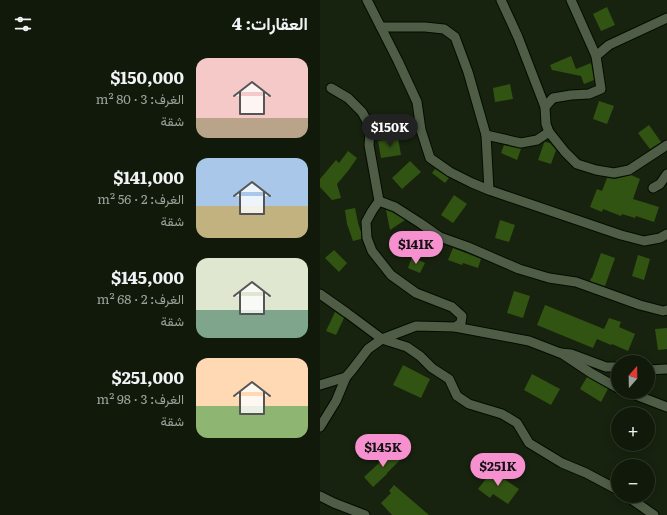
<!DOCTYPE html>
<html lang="ar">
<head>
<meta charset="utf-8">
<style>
  :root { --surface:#111a0a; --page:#1e2718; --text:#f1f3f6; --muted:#9ca19c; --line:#30382b; --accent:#f690cf }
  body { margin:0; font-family:Literata,Vazirmatn,serif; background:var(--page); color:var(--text); direction:rtl; height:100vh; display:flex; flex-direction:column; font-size:15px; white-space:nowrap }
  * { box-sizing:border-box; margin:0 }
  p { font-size:13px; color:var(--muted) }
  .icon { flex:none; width:22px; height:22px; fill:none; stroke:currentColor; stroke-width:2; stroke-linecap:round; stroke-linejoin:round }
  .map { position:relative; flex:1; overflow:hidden; direction:ltr }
  .drawer { display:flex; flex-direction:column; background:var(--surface); width:320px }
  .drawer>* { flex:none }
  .needle { width:26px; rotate:20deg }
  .buttons { position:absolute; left:291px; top:355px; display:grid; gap:8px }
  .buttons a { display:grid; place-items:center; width:44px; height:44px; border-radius:50%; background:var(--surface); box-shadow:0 2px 10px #0003,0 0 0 1px var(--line); font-size:20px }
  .price { position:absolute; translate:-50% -34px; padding:0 9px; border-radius:14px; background:var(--accent); color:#111; font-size:13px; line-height:26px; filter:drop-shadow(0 1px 2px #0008) }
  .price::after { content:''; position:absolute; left:50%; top:24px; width:12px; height:9px; margin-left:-6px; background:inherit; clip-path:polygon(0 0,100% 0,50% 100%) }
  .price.current { background:#222; color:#fff }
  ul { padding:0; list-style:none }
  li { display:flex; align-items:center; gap:12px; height:100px; padding:0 12px }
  li span { display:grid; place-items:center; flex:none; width:112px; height:80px; border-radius:12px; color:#555 }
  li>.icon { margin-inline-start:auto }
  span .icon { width:48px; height:48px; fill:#fffc; stroke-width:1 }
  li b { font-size:17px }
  h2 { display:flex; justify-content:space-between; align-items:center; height:48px; padding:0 12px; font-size:17px }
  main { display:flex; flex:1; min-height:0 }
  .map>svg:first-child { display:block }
  .building { fill:#325412 }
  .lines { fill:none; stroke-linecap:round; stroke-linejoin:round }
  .minor-casing { stroke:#030c00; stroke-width:11 }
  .minor { stroke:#4f5d46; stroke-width:9 }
</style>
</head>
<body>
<main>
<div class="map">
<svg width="347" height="515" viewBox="0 0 347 515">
  <rect width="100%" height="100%" fill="#17230e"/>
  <g class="building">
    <path d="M287 7 295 25 281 31 273 14Z"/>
    <path d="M251 56 256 69 271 63 274 80 264 84 261 76 232 70 230 65Z"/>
    <path d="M190 84 193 99 175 102 173 88Z"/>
    <path d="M279 101 294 106 287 124 273 119Z"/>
    <path d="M329 125 341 142 330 149 318 133Z"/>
    <path d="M78 138 81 155 61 158 58 141Z"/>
    <path d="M225 142 230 143 236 150 231 164 218 160 224 143Z"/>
    <path d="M184 145 201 149 197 160 181 153Z"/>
    <path d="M28 151 37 158 28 171 17 184 21 198 12 200 0 187V179L16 160 19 163Z"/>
    <path d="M90 161 101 172 82 189 72 178Z"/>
    <path d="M115 169 129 178 125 183 112 173Z"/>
    <path d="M311 175 320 179 313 199 339 207 334 222 316 216 315 218 302 214 301 216 283 209 282 212 270 207 277 189 282 191 287 178 295 179Z"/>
    <path d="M134 195 147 204 133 223 121 215Z"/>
    <path d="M35 208 38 223 41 232V239L33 241 27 224 25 210Z"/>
    <path d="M66 210 72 212 85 220 70 230Z"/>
    <path d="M180 220 195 225 189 242 175 238Z"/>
    <path d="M105 234 115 241 113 250 101 247Z"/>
    <path d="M133 248 161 259 158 268 143 263 142 265 128 260Z"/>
    <path d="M14 250 27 263 19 272 5 258Z"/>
    <path d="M281 253 295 258 285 286 270 281 271 278H272Z"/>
    <path d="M318 255 330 259 324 280 312 276Z"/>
    <path d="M92 257 105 263 100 273 88 268Z"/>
    <path d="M194 291 210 296 203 318 187 313Z"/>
    <path d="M225 305 284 329 289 318 301 322 299 327 315 334 308 351 292 344 291 345 277 339 273 348 217 325Z"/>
    <path d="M15 312 24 318 16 335 6 331Z"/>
    <path d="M347 328V349L338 350 335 329Z"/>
    <path d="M83 365 110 379 101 398 73 385Z"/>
    <path d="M212 374 240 389 231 405 204 390Z"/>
    <path d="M267 377 288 389 281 402 260 389Z"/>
    <path d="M73 449 82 458 67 473V474L53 487 44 477 58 464Z"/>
    <path d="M175 467 186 476 184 479 199 489 188 504 173 494 170 498 158 489Z"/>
    <path d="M74 485 109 515H72L61 503 71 493 69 491Z"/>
  </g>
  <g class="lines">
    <defs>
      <g id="minor">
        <path d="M47 0 78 61 97 102 101 130 110 158 130 172 152 183 169 190 301 235 324 241 340 238 347 234"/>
        <path d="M181 0 198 37 225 107 226 124 229 132 245 152 257 164 276 170 294 173 309 170 347 145"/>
        <path d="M61 27H105L124 29 135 37 148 72 166 135 169 190"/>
        <path d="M276 56 289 45 347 18"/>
        <path d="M11 88 28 98 42 112 48 123 50 133 49 145 59 201 52 211 46 222 47 238 52 251 71 275 96 293 132 307 142 316 141 323 135 327 209 341 240 353 251 354 286 367H298"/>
        <path d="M225 107 233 98 251 95 269 94 281 89 276 56 251 0"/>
        <path d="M166 135 201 143 217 140 229 132"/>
        <path d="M333 188 340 184 347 174"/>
        <path d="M59 201 75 207 100 223 120 237 148 247 199 269 229 278 256 282 320 305 343 311 347 310"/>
        <path d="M0 294 27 313 62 339 87 347 100 356 112 368 129 379 137 396 149 404 182 414 197 423 209 443 242 463 266 473 298 490"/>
        <path d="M241 353 271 373 298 388"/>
        <path d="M328 370 347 369"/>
        <path d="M0 385 26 377 32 370 48 349 62 339 96 326 135 327"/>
        <path d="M308 392 347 407"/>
        <path d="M0 427 16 401 26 377"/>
        <path d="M0 496 14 503 45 515"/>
        <path d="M307 496 334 515"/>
      </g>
    </defs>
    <use href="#minor" class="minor-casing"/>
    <use href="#minor" class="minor"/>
  </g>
</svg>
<div class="buttons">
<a><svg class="needle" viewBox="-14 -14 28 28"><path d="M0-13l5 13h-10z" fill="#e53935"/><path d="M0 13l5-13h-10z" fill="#9ca19c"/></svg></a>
<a>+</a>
<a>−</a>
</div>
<b class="price current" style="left:70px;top:148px">$150K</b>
<b class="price" style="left:96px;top:265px">$141K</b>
<b class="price" style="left:63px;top:468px">$145K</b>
<b class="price" style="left:178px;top:487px">$251K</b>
</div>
<section class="drawer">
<h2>العقارات: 4<svg class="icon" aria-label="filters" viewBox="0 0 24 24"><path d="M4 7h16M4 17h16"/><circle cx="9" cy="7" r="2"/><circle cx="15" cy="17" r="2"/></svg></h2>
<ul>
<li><span style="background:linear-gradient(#f6c9c9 75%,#b9a48a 0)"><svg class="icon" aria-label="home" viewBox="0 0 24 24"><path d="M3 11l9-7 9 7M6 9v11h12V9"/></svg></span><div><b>$150,000</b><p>الغرف: 3 · 80 m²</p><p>شقة</p></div></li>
<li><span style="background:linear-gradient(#a9c7e8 60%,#c2b280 0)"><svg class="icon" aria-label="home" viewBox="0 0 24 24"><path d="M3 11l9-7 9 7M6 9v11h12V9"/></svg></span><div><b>$141,000</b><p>الغرف: 2 · 56 m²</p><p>شقة</p></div></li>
<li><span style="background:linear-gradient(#dfe7d0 65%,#7fa58c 0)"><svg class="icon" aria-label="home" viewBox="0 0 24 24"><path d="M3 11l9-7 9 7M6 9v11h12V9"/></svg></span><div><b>$145,000</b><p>الغرف: 2 · 68 m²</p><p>شقة</p></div></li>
<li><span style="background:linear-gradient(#ffd9b3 60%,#8fb573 0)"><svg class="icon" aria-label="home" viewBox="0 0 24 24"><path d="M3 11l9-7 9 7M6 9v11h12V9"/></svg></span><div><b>$251,000</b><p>الغرف: 3 · 98 m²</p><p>شقة</p></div></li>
</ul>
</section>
</main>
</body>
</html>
